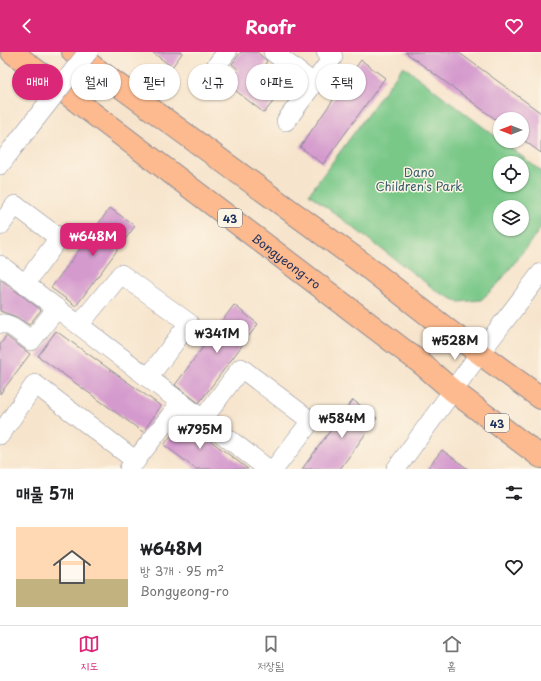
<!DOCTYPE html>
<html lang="ko">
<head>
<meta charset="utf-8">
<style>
  :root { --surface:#fff; --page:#f2f2f2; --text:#202124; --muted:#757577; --line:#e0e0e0; --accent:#db2777 }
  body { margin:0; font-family:"Playpen Sans","Poor Story",sans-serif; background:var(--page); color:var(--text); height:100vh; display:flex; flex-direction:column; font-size:15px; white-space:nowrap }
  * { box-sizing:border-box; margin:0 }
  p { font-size:13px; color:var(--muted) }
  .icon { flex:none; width:22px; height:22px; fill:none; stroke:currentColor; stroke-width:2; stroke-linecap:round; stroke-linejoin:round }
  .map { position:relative; height:417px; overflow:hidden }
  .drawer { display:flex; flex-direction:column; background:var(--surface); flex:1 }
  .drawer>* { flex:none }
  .banner { position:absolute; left:12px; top:12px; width:517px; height:36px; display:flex; gap:8px }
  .needle { width:26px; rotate:270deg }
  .controls { position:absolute; left:493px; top:60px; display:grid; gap:8px }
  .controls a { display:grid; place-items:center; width:36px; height:36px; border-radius:50%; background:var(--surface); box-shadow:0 1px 3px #0004; font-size:20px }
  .price { position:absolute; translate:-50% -34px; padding:0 9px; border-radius:8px; background:#fff; color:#222; font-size:13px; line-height:26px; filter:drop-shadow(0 1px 2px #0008) }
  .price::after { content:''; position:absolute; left:50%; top:24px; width:12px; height:9px; margin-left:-6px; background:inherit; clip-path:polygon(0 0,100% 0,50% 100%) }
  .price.selected { background:var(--accent); color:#fff }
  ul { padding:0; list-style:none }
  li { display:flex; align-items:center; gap:12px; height:100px; padding:0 16px }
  li span { display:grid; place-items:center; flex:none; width:112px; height:80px; border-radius:0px; color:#555 }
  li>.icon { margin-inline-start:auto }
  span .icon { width:48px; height:48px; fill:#fffc; stroke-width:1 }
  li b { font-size:17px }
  h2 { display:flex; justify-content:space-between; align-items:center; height:48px; padding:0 16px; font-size:17px }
  .chip { padding:0 14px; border-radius:18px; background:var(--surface); box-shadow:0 1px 3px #0004; font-size:14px; line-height:36px }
  .chip.selected { background:var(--accent); color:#fff }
  header { display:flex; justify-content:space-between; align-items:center; height:52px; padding:0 16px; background:var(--accent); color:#fff; font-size:18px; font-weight:700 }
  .tab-bar { display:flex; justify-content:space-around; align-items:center; height:56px; border-top:1px solid var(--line); background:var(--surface); font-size:11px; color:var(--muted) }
  .tab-bar a { display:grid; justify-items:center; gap:2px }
  .tab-bar .selected { color:var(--accent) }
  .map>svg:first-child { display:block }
  .green { fill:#79c888; stroke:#4a7c73; fill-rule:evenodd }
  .building { fill:#d499cd }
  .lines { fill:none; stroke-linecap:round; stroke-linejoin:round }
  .minor-casing { stroke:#898a95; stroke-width:20 }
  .major-casing { stroke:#898a95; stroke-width:24 }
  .minor { stroke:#fff; stroke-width:19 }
  .major { stroke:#fcba8e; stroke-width:22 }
  .minor-bridge-casing { stroke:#898a95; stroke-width:20; stroke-linecap:butt }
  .minor-bridge { stroke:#fff; stroke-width:19 }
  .labels { text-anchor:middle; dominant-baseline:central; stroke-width:3; stroke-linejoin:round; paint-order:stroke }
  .shield { fill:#fcf5e5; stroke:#5e6a86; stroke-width:1 }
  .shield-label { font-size:11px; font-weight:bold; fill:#1b2f5e }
  .park-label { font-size:12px; fill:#375d6b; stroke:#fcf5e5 }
  .street-label { font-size:12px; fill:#1b2f5e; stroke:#fcf5e5 }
</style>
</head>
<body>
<header><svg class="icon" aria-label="back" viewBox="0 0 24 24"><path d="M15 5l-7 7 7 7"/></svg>Roofr<svg class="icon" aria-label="heart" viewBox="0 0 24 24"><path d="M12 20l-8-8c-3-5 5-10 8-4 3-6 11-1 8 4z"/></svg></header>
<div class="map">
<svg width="541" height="417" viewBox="0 0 541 417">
  <rect width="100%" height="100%" fill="#fcf5e5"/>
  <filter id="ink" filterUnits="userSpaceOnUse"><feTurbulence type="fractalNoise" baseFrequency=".025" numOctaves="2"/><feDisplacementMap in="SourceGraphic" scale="8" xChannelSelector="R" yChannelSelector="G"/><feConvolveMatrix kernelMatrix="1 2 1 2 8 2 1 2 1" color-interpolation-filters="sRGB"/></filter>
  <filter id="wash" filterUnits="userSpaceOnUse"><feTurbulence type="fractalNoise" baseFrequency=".012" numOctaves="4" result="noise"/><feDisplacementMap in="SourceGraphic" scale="16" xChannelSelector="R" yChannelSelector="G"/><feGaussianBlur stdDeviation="0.9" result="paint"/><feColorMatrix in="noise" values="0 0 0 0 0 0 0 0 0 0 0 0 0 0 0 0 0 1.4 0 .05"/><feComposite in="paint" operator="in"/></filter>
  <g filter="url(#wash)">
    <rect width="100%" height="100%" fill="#f7e4cc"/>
    <path class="green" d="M403 14 541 119V176L498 232 481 248 459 250 438 240 309 142ZM500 111H522V133H500ZM500 155H522V177H500Z"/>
    <g id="blocks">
      <g class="building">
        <path d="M152 0H183L172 15Z"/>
        <path d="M241 0H257L267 9 264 14 287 32 264 61 231 35 235 30 232 27 239 18 232 12Z"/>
        <path d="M405 0H458L541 61V101L522 87V67H495Z"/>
        <path d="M361 8 385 26 323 112 300 95Z"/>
        <path d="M110 156 135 174 76 254 51 236Z"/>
        <path d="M0 227 41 258 29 273 17 265 0 259Z"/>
        <path d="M234 253 258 272 199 351 175 333Z"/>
        <path d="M56 279 161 354 143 380 38 304Z"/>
        <path d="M6 284 30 302 0 342V293Z"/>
        <path d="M353 348 377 366 340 417H302Z"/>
        <path d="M183 368 248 417H196L164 393Z"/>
        <path d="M442 398 468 417H427Z"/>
      </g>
    </g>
  </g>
  <g filter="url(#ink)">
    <use href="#blocks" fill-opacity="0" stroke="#898a95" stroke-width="1"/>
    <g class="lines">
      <defs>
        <g id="minor">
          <path d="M273 0 313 31"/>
          <path d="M216 14 227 0"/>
          <path d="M286 69 333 5 326 0"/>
          <path d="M0 113 12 97"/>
          <path d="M0 174 15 153 59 186 25 232"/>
          <path d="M0 213 268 417"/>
          <path d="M0 272C10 270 23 283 31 289L57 256"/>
          <path d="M79 273 121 222 189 271 148 326"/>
          <path d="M203 367 241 316 311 369 274 417"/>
          <path d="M0 383 35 332 136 409"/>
          <path d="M129 417 181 350"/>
          <path d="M396 417 480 301 541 221"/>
        </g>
        <g id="major">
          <path id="s1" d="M12 0 422 312 452 338 541 405"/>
          <path d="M73 0 362 211 449 279 541 346"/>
        </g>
      </defs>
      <use href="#minor" class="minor-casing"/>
      <use href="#major" class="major-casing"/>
      <use href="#minor" class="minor"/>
      <use href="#major" class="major"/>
      <defs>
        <path id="minor-bridge" d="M12 97 88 0"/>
      </defs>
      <use href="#minor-bridge" class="minor-bridge-casing"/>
      <use href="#minor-bridge" class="minor-bridge"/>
    </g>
  </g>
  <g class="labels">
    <g class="shield">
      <rect x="218" y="157" width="24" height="18" rx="3"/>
      <rect x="485" y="362" width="24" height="18" rx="3"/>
    </g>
    <g class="shield-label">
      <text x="230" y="166">43</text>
      <text x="497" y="371">43</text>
    </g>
    <g class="park-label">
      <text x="419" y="120">Dano<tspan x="419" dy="14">Children's Park</tspan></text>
    </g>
    <g class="street-label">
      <text stroke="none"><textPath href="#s1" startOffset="345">Bongyeong-ro</textPath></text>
    </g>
  </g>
</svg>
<div class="controls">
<a><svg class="needle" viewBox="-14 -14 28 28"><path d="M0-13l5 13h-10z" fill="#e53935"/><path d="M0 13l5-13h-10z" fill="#757577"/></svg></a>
<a><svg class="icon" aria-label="locate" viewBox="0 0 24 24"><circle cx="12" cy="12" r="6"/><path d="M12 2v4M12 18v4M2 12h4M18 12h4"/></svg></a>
<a><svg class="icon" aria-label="layers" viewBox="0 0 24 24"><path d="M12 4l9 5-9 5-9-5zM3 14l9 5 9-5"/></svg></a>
</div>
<b class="price selected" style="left:93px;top:205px">₩648M</b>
<b class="price" style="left:217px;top:302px">₩341M</b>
<b class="price" style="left:455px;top:309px">₩528M</b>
<b class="price" style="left:342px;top:387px">₩584M</b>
<b class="price" style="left:200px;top:398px">₩795M</b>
<div class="banner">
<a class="chip selected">매매</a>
<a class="chip">월세</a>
<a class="chip">필터</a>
<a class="chip">신규</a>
<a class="chip">아파트</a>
<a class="chip">주택</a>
</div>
</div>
<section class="drawer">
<h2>매물 5개<svg class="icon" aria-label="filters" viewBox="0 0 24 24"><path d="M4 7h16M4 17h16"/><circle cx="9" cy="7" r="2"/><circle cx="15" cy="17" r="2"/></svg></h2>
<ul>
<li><span style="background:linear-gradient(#ffd9b3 65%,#c2b280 0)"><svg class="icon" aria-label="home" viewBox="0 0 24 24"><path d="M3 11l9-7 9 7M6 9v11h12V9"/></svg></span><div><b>₩648M</b><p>방 3개 · 95 m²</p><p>Bongyeong-ro</p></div><svg class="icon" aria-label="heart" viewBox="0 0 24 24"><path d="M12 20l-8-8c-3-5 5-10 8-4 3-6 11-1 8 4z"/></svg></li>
</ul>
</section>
<nav class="tab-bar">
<a class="selected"><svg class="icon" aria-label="map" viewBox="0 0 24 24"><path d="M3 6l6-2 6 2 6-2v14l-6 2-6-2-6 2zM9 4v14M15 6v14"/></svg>지도</a>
<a><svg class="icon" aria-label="saved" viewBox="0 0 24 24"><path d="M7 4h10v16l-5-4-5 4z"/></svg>저장됨</a>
<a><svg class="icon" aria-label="home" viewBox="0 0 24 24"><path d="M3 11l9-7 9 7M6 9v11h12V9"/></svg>홈</a>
</nav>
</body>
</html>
